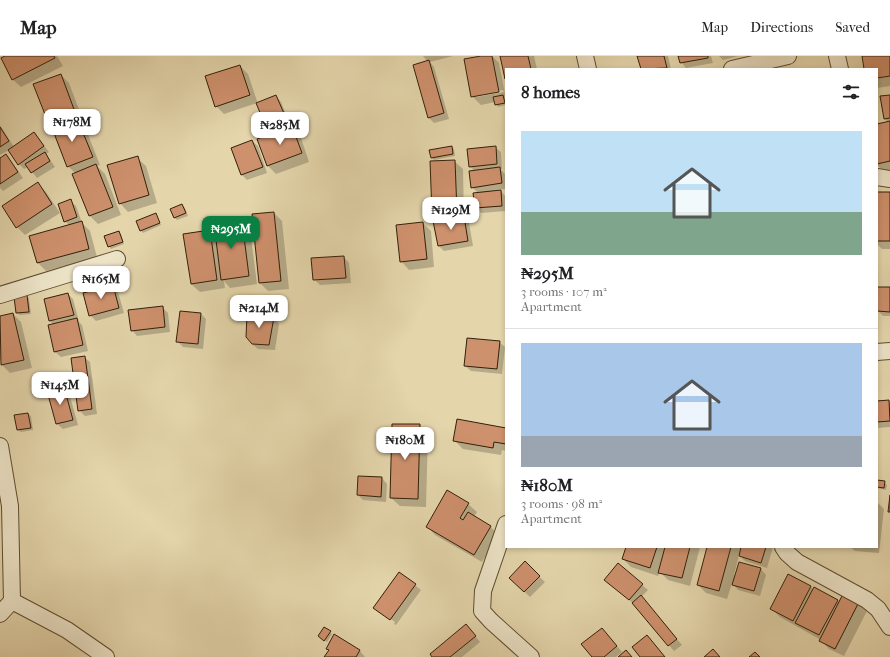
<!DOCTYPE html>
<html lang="en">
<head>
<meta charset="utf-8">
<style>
  :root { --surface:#fff; --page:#f2f2f2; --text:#202124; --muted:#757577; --line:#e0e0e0; --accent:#0b8043 }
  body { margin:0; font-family:"IM FELL French Canon",serif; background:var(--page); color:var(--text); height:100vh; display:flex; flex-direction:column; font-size:15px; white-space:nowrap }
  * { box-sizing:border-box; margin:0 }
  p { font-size:13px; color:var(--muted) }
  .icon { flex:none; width:22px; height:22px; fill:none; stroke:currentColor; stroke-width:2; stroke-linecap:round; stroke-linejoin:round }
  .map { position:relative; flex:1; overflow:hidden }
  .drawer { position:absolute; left:505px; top:12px; width:373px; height:480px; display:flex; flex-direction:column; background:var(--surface); border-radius:0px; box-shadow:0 2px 6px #0003 }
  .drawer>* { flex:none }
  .price { position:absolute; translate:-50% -34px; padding:0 9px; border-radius:8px; background:#fff; color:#222; font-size:13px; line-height:26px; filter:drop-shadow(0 1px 2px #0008) }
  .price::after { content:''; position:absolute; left:50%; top:24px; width:12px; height:9px; margin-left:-6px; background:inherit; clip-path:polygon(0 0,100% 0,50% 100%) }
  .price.selected { background:var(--accent); color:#fff }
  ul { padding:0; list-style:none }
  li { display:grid; align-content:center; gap:8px; height:212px; padding:0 16px }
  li+li { border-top:1px solid var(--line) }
  li span { display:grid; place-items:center; height:124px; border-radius:0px; color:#555 }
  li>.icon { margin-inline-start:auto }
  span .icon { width:72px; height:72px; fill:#fffc; stroke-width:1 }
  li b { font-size:17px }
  h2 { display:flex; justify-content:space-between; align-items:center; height:48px; padding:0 16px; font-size:17px }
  header { display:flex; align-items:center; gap:24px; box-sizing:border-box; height:56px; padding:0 20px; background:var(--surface); border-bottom:1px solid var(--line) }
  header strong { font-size:19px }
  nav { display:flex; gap:22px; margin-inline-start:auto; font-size:14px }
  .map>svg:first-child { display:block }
  .shadow { fill:#0003; fill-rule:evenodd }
  .building { fill:#ce916d; stroke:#32200a }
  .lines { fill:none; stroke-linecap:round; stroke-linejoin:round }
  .street-casing { stroke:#5e4d32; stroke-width:18 }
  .street { stroke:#ede4c8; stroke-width:16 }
</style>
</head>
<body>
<header>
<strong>Map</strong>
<nav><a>Map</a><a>Directions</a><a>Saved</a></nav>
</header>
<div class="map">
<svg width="890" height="601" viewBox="0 0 890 601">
  <rect width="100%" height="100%" fill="#e4d5ab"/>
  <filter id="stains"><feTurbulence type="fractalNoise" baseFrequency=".005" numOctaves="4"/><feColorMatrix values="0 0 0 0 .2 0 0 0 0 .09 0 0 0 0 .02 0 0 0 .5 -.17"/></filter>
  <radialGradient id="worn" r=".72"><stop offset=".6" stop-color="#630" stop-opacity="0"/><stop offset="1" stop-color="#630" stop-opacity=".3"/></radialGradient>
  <g class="shadow">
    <path d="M8 0H57L63 10 21 31 12 23Z"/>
    <path d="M423 0H453L430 6 434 11 449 63 434 67 429 62 428 6Z"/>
    <path d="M486 0H492L499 7 506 43V49L498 51 495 46 481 49 472 40ZM503 34 504 36 477 41V39Z"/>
    <path d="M501 0H534L537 13H506V21Z"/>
    <path d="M638 0H668L671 13H642Z"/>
    <path d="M680 0H711L713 7 686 12 681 6Z"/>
    <path d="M719 0H738L723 4Z"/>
    <path d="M868 0H890V30L877 32V13H865Z"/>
    <path d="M240 10 248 18 258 48 276 40 281 46 290 68 272 76 267 70 257 47 224 58 216 50Z"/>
    <path d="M61 19 69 27 83 64 79 65 85 71 100 109 97 110 105 118 121 159 98 168 90 160 74 119 76 118 68 110 55 72 49 65Z"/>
    <path d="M890 40V115L885 116 877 109V69L889 67 885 63Z"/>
    <path d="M0 69 14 91 34 77 49 96 46 98 55 111 37 122 28 111 24 113 19 108 9 94 0 99Z"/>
    <path d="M291 71 300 79 309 106 276 118 268 110 258 83Z"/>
    <path d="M252 85 258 90 267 117 247 124 242 119 232 92Z"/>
    <path d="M451 91 454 93 455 100 434 104 432 102Z"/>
    <path d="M495 91 501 96 502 113H500L505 118 506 133 494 134V136L501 135 506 141V155L481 157 476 151 478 137 472 131 475 116 470 110Z"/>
    <path d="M6 99 11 105 23 122 3 135 0 132V103Z"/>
    <path d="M137 102 146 110 157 147 128 156 120 147Z"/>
    <path d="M454 105 463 113 464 162 469 167 473 190 444 195 439 190 440 165 433 157Z"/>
    <path d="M38 128 46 136 60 157 25 179 17 171Z"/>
    <path d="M877 137H890V193H882L877 188Z"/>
    <path d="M70 145 76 150 82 167 90 175 97 201 46 215 38 207 70 170 65 165Z"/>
    <path d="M182 149 185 152 188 160 177 164 174 161Z"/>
    <path d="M274 157 282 165 289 233 268 235 259 226Z"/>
    <path d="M155 158 161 169 143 177 141 174Z"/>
    <path d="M242 166 250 174 257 228 230 232 224 225 225 232 200 236 191 228 184 179 209 175 216 182Z"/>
    <path d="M423 167 431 175 434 211 409 214 401 205Z"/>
    <path d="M118 176 121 178 124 188 111 193 109 190Z"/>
    <path d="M344 201 349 207 351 227 320 229 314 223Z"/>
    <path d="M113 230 118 236 124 257 96 265 90 259Z"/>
    <path d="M890 232V260H883L878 255Z"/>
    <path d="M68 238 73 243 79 266 82 269 88 295 61 301 55 296 49 270 54 269 50 265 45 243Z"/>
    <path d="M26 240 29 242 31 258 20 259 17 257Z"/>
    <path d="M162 251 168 257 170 276 137 280 132 274Z"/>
    <path d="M13 258 21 266 32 312 10 317 2 309 0 302V261Z"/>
    <path d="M201 258 206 263 203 293 183 291 177 285Z"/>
    <path d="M274 262 279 268 275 294 258 293 252 288Z"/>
    <path d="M499 286 505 291 502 318 471 315 465 310Z"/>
    <path d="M84 301 90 306 97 358 85 360 79 354Z"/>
    <path d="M64 332 69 337 78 369 63 373 57 368Z"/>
    <path d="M889 345 890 346V371L877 372V346Z"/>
    <path d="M28 358 31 360 33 374 21 376 18 374 16 360Z"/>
    <path d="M419 369 428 378 426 451 400 450 391 442Z"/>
    <path d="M506 373V395L502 394 501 399 463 393 454 384Z"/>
    <path d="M382 422 387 428 386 446 363 444 358 439Z"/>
    <path d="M877 425 884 426 887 429 886 434 877 432Z"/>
    <path d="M877 446 884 453 879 497 855 495 850 491H877Z"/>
    <path d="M468 448 477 456 474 461 490 470 498 479 482 506 435 479 427 470Z"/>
    <path d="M627 491H700L690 530 668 524 660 516 658 520 631 511 623 503Z"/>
    <path d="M709 491H773L767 512 745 505 739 499 734 519 736 520 740 507 761 513 766 519 760 540 738 534 732 527 727 543 706 537 698 529Z"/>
    <path d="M525 507 545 526 530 541 510 522Z"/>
    <path d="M789 519 811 531 814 534 837 544 840 547 845 537 868 553 844 600 829 593 821 584 780 561 772 553Z"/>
    <path d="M415 529 421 534 396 569 394 568 395 566 379 555V557L374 552Z"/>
    <path d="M611 529H642L648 534 641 541 682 589 674 595 635 549Z"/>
    <path d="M471 575 480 586 462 601H434Z"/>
    <path d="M330 576 332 578 327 586 321 582Z"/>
    <path d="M607 578 622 596 616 601H593Z"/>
    <path d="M335 579 360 595 365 601H325L330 595 327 593Z"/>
  </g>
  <g class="building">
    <path d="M5 0H54L55 2 12 24 1 2Z"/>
    <path d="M481 0H492L499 36 471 41 464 3Z"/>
    <path d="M500 0H528L531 13H506L505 23Z"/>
    <path d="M637 0H664L667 12 641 13Z"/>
    <path d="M678 0H708V2L680 7Z"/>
    <path d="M862 0H890V20L877 22V13H864Z"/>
    <path d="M429 4 444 57 428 62 413 9Z"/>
    <path d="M240 9 250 39 215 51 205 20Z"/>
    <path d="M61 18 75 56 48 66 33 28Z"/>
    <path d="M276 39 286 62 266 71 256 47Z"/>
    <path d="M503 39 505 47 495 49 493 41Z"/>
    <path d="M890 39V62L884 63 880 40Z"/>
    <path d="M77 62 93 101 67 111 52 72Z"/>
    <path d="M890 65V105L877 108V68Z"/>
    <path d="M292 70 302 97 267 110 257 83Z"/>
    <path d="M0 71 9 85 0 91Z"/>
    <path d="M34 76 44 90 18 109 8 94Z"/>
    <path d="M252 84 263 111 241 119 231 92Z"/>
    <path d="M452 90 453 98 431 102 429 94Z"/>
    <path d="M496 90 497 108 469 111 467 93Z"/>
    <path d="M45 96 50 105 31 117 25 108Z"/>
    <path d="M6 98 18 116 0 128V102Z"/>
    <path d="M138 100 149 139 119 148 107 109Z"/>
    <path d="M455 104 457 157 432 158 430 105Z"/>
    <path d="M96 108 113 151 89 160 72 118Z"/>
    <path d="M500 111 502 127 471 132 469 115Z"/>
    <path d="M38 126 52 148 16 172 2 150Z"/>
    <path d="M501 134 502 150 475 152 473 137Z"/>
    <rect x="877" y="136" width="13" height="49"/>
    <path d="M71 143 77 161 64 166 58 148Z"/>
    <path d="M182 148 186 157 174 162 170 153Z"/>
    <path d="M274 156 281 225 259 227 252 158Z"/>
    <path d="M156 157 160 167 140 175 136 165Z"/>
    <path d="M464 160 468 185 438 190 433 165Z"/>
    <path d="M82 165 89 193 37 207 29 180Z"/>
    <path d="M242 165 249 220 221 224 214 168Z"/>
    <path d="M423 166 427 203 400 206 396 169Z"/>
    <path d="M210 174 217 224 191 228 183 178Z"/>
    <path d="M119 175 123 186 108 191 104 180Z"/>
    <path d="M344 200 346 222 313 224 311 202Z"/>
    <path d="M113 229 119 252 89 260 83 237Z"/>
    <path d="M877 231H890V256L877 255Z"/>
    <path d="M68 237 74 259 49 265 44 243Z"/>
    <path d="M27 239 29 256 16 257 14 241Z"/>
    <path d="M163 250 165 271 131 275 128 254Z"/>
    <path d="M180 255 201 257 198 288 176 286Z"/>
    <path d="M13 257 24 304 1 309 0 260Z"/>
    <path d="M247 259 274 261 269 289 252 288 246 281Z"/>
    <path d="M77 262 83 289 54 296 48 269Z"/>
    <path d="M467 282 500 285 497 313 464 310Z"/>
    <path d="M85 300 92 353 78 355 71 302Z"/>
    <path d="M64 331 73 364 56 368 47 335Z"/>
    <path d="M889 344 890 365 877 366V345Z"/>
    <path d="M28 357 31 372 17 374 14 359Z"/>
    <path d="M457 363 506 372V388L494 386 493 392 453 385Z"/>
    <path d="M392 368H420L418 443 390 442Z"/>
    <path d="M358 420 382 421 381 441 357 439Z"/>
    <path d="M877 424 885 425 884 432 877 431Z"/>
    <path d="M447 434 469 447 460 462 463 464 468 456 491 470 474 499 426 471Z"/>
    <path d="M890 439V456H888Z"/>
    <path d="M626 491H657L650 512 622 503Z"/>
    <path d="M665 491H690L682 522 658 517Z"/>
    <path d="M707 491H731L719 535 697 529Z"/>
    <path d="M741 491H766L761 507 739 500Z"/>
    <path d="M525 505 540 520 524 536 509 522Z"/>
    <path d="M739 506 761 512 754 535 732 529Z"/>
    <path d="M618 507 643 528 629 544 604 524Z"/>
    <path d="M399 516 416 528 390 564 373 552Z"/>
    <path d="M788 518 811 530 793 565 770 553Z"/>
    <path d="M814 531 838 544 819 579 795 567Z"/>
    <path d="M844 536 860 544 835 593 819 585Z"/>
    <path d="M641 539 677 583 668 590 632 547Z"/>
    <path d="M466 568 476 580 450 601H432L430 598Z"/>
    <path d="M324 571 331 575 324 585 318 580Z"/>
    <path d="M602 572 617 590 604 601H592L581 588Z"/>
    <path d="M334 578 360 594 356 601H324L329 594 326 593Z"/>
    <path d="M647 579 665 601H640L632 591Z"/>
    <path d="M713 593 720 601H704Z"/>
    <path d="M626 594 632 601H618Z"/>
    <path d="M755 596 760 601H749Z"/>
  </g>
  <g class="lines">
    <defs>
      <g id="street">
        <path d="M585 0 588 13"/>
        <path d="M837 0 840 13"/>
        <path d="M732 13 788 0"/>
        <path d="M877 121 890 123"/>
        <path d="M0 239 117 203"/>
        <path d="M877 296 890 295"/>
        <path d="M0 390 10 450 12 545 0 558"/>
        <path d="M506 468 483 535 482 555 491 565 531 601"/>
        <path d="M783 491 787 497 797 506 867 544 878 553 890 571"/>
        <path d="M12 545 67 574 106 601"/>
      </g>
    </defs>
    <use href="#street" class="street-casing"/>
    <use href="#street" class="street"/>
  </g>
  <rect width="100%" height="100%" filter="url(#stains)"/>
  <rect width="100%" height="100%" fill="url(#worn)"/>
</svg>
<b class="price" style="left:72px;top:87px">₦178M</b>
<b class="price" style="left:280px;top:90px">₦285M</b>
<b class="price" style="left:451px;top:175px">₦129M</b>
<b class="price selected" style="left:231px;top:194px">₦295M</b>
<b class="price" style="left:101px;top:244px">₦165M</b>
<b class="price" style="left:259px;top:273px">₦214M</b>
<b class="price" style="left:60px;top:350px">₦145M</b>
<b class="price" style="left:405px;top:405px">₦180M</b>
<section class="drawer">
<h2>8 homes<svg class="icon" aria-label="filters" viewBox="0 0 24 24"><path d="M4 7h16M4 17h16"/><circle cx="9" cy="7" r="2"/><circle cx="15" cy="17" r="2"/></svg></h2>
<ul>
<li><span style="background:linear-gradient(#bfe0f5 65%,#7fa58c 0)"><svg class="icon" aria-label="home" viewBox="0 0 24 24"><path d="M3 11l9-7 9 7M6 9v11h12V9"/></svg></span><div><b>₦295M</b><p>3 rooms · 107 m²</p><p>Apartment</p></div></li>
<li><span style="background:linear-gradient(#a9c7e8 75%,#9aa5b1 0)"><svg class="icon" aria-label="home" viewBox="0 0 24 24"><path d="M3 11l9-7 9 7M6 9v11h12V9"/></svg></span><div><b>₦180M</b><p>3 rooms · 98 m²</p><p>Apartment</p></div></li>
</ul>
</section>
</div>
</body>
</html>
